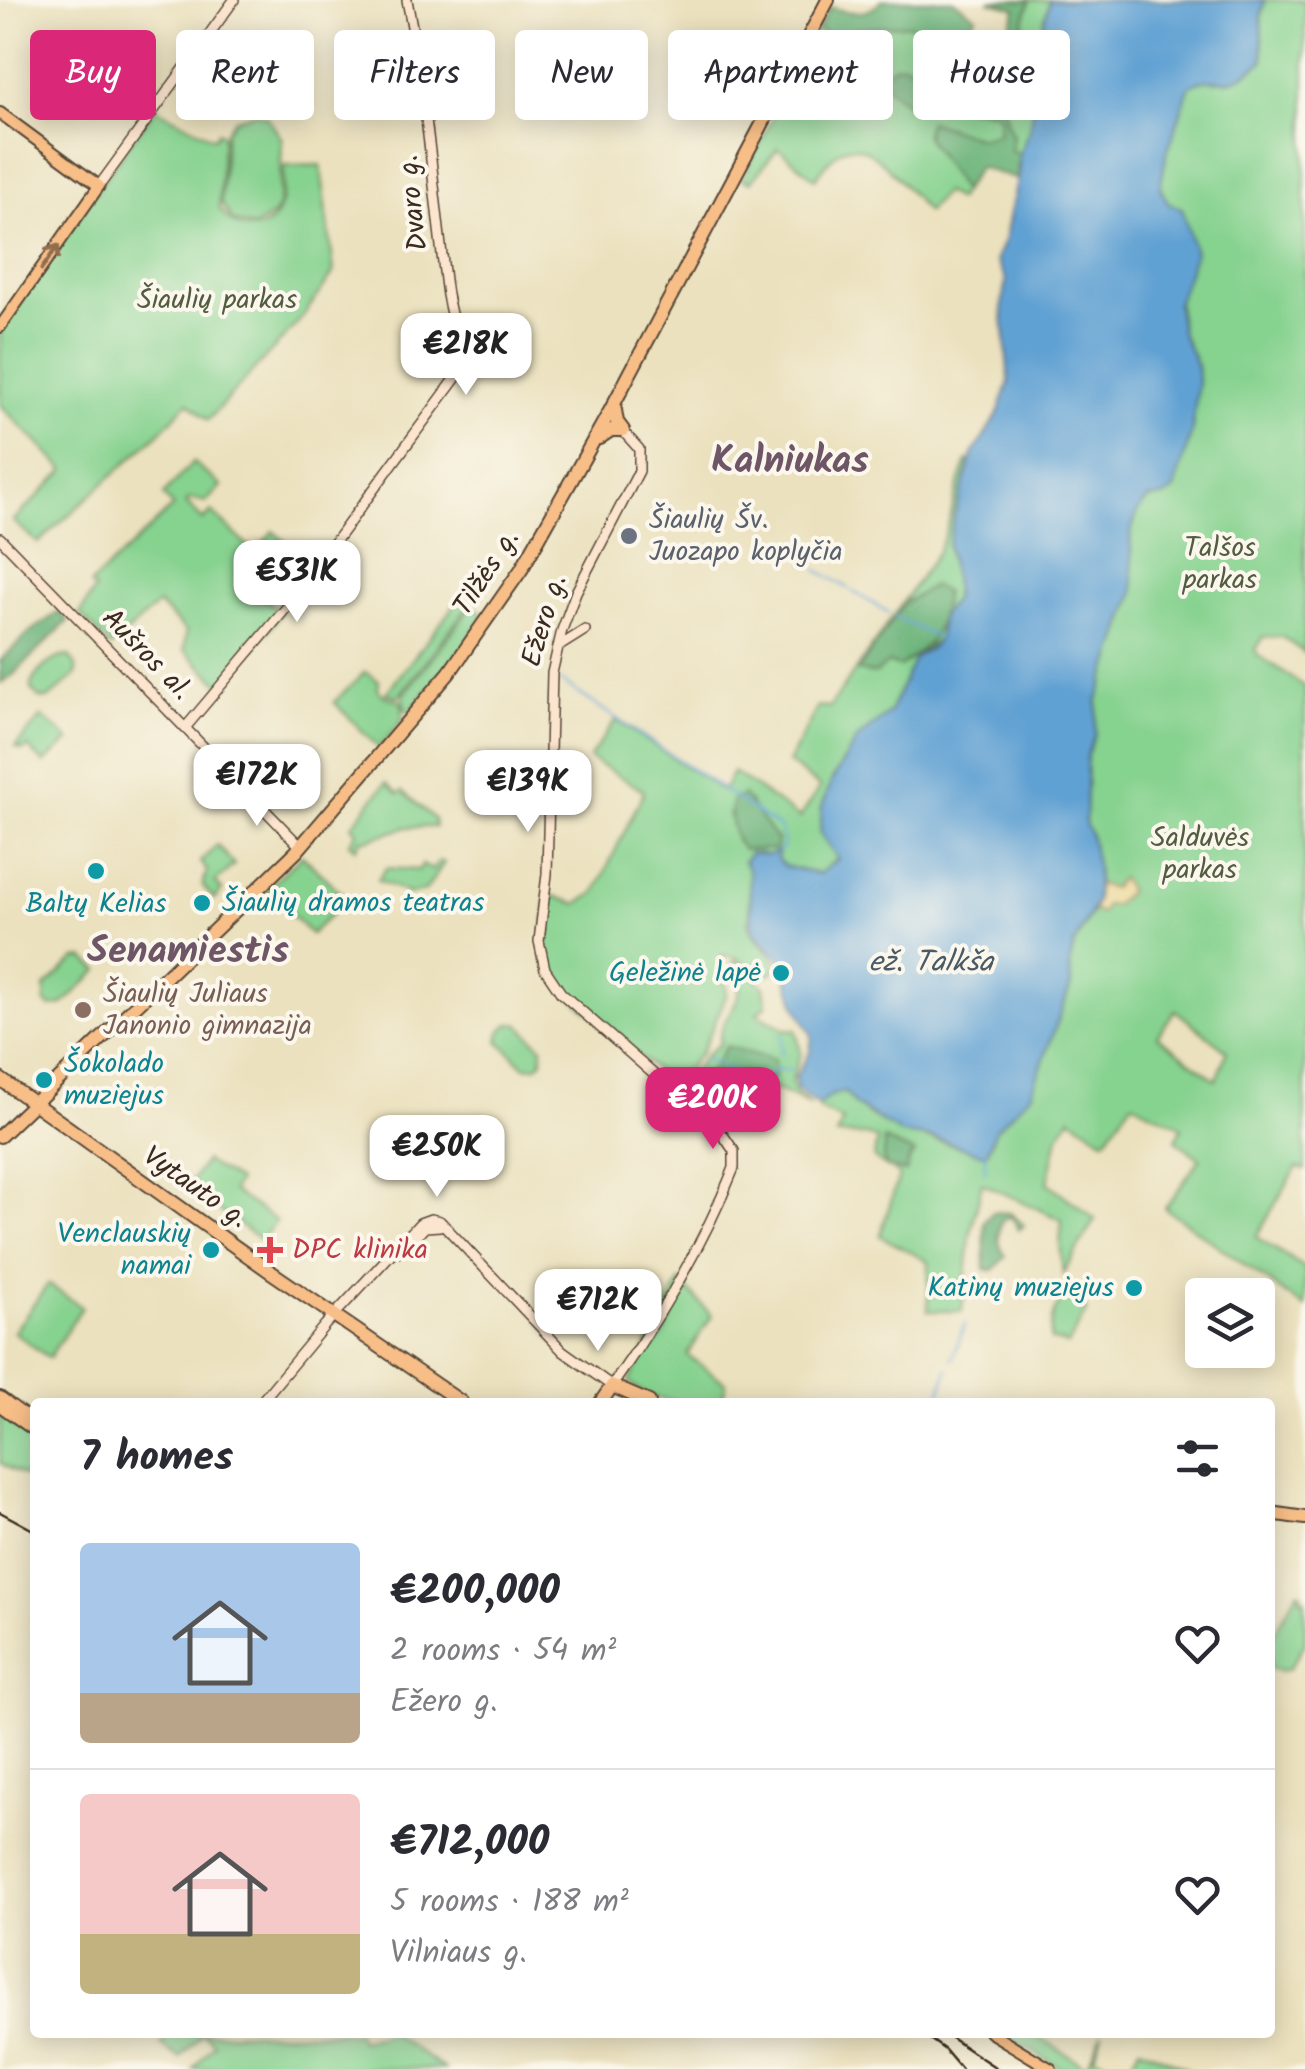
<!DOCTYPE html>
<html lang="en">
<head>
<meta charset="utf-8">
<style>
  :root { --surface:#fff; --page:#f7f7f7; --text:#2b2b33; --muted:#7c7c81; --line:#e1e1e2; --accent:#db2777 }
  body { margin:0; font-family:Kalam,sans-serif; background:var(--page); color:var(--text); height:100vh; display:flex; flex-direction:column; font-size:38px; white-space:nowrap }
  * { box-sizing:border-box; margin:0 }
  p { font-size:32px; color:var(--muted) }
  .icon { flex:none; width:55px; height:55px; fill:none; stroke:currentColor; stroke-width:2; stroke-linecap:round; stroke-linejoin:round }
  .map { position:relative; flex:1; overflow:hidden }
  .drawer { position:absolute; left:30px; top:1398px; width:1245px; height:640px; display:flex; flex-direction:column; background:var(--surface); border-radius:10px; box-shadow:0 5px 25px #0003 }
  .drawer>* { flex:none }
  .hud { position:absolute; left:30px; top:30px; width:1245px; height:90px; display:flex; gap:20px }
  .buttons { position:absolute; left:1185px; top:1278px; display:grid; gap:20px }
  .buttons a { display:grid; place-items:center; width:90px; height:90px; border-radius:10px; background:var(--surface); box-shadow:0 5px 25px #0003; font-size:50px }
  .price { position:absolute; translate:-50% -85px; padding:0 22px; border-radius:20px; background:#fff; color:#222; font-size:32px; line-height:65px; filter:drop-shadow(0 2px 5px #0008) }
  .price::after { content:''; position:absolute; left:50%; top:60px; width:30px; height:22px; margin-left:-15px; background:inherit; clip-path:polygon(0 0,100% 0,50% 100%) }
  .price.on { background:var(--accent); color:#fff }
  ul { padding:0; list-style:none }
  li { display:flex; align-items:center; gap:30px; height:250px; padding:0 50px }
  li+li { border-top:2px solid var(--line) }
  li span { display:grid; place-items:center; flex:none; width:280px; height:200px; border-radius:10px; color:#555 }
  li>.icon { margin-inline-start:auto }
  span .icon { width:120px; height:120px; fill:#fffc; stroke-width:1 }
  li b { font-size:42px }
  h2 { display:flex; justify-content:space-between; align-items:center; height:120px; padding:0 50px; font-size:42px }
  .tag { padding:0 35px; border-radius:10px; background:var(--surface); box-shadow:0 5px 25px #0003; font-size:35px; line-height:90px }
  .tag.on { background:var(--accent); color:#fff }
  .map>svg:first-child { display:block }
  .green { fill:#86d28f; stroke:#607e56; stroke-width:2.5; fill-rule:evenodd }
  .forest { fill:#6cb47a; stroke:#546f4c; stroke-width:2.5 }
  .sand { fill:#eeda9e; stroke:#94825e; stroke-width:2.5 }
  .water { fill:#60a1d3; stroke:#4e6678; stroke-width:2.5 }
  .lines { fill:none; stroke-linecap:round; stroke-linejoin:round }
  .stream { stroke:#60a1d3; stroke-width:2.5 }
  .secondary-casing { stroke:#554536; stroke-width:12 }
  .primary-casing { stroke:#554536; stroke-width:14 }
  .trunk-casing { stroke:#554536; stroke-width:16 }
  .secondary { stroke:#fce5cf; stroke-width:9 }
  .primary { stroke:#f7be88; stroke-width:10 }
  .trunk { stroke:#f7be88; stroke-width:12 }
  .rail { stroke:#3b2a1e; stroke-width:2.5 }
  .oneway { stroke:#906d4e }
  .worship-dot { fill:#6b7280; stroke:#fbf7ec; stroke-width:4 }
  .culture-dot { fill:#0f9aa8; stroke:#fbf7ec; stroke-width:4 }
  .education-dot { fill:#8d6e63; stroke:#fbf7ec; stroke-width:4 }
  .health-dot { fill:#e0444e; stroke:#fbf7ec; stroke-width:4 }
  .labels { text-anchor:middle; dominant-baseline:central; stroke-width:8; stroke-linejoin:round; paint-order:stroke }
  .street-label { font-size:28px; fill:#3b2a1e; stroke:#fbf7ec }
  .park-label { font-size:28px; fill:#525c40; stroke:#fbf7ec }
  .worship-label { font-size:28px; fill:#5b616d; stroke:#fbf7ec; text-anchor:start }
  .culture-label { font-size:28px; fill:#0d838f; stroke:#fbf7ec; text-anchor:end }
  .education-label { font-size:28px; fill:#785e54; stroke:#fbf7ec; text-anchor:start }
  .health-label { font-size:28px; fill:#be3a42; stroke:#fbf7ec; text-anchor:start }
  .water-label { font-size:30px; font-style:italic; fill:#4a5a66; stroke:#fbf7ec }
  .district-label { font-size:38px; font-weight:bold; fill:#6e5666; stroke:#fbf7ec }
</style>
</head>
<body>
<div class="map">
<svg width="1305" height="2069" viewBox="0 0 1305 2069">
  <rect width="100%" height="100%" fill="#fbf7ec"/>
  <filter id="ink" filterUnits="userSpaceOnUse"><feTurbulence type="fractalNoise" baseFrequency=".01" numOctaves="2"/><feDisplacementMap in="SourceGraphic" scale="20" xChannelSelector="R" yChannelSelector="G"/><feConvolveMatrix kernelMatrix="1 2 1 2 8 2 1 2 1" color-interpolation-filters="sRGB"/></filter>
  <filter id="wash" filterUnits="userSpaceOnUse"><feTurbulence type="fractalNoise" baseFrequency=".0048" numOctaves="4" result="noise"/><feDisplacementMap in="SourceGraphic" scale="40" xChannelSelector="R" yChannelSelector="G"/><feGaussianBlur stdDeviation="2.25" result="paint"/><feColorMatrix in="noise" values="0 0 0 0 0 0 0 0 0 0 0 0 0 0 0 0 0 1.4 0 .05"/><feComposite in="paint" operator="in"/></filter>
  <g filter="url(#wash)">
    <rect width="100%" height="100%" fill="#ebe1be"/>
    <g class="green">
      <path d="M1030 0H1050L1039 40 1025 67 1009 61 1008 56 1018 42Z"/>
      <path d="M1265 0H1305V653L1282 637H1263L1255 649 1258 655 1305 687V1170L1297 1167 1256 1237 1305 1268V1308L1165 1208 1200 1159 1176 1140 1182 1127 1132 1102 1105 1140 1070 1117 1058 1137 1048 1183 1095 1219 1063 1274 1060 1244 1062 1220 982 1183 970 1237 962 1311H928L929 1262 880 1236 899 1176 893 1171 908 1162 914 1153 884 1140V1161L888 1168 874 1158 877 1139 866 1135H836L843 1121 819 1109 818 1105 831 1095 845 1092C876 1135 939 1138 986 1155L996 1129 1031 1094 1071 985 1070 962 1074 944 1093 910 1098 884 1090 834 1085 824 1087 754 1095 734 1097 700 1134 592 1130 536 1137 512 1149 498 1163 497 1189 443 1198 382 1197 366 1181 332 1169 204 1160 188 1166 156 1189 88C1204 72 1218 85 1235 79 1245 76 1255 67 1263 61L1261 16ZM1175 1010 1227 1051 1216 1080 1157 1036Z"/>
      <path d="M908 24 956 48 940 90 927 76 915 98 994 112 999 118 998 133 980 138 929 122 925 135C940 153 948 172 963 191L957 200 944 192 927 212C908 193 870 133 841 150 831 156 823 170 815 179L778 148 751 182 742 179 818 28 842 42 854 29Z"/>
      <path d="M1009 63 1023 69C1023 83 1029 90 1032 103 1036 118 1026 138 1019 153L1011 151 1013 135C1002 120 998 78 1009 63Z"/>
      <path d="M155 108 214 138 218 132 223 135 219 207C230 230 263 238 277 214 284 201 282 181 284 166L321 165 334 272 301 319 208 420 188 402 160 432 38 543 13 521 65 470 0 405V327Z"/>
      <path d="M255 113 267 117 282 139 279 204 274 215 253 227 233 221 221 203 226 131 235 119Z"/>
      <path d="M970 460 948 545 955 590 952 601 941 616 939 639 915 658 890 712 858 738 832 780 822 807 820 833 838 858 819 874 784 866 777 859 778 852 768 855 756 853 744 861 749 871 750 920 747 921C752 944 777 949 776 970L762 978 738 958 722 955 727 994 702 1051 673 1085 608 1029 594 1013 587 1011 563 989 550 972 543 947 548 894 577 904 595 893 644 791 589 758 616 720 723 791 733 772 800 818 820 787 788 763 818 706 830 707 937 553C952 525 954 490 967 461ZM750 801 752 811 777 840 737 842 729 814Z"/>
      <path d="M193 462 221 486 206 502 190 499 186 503 203 520 212 512 255 553 273 531 315 568 297 593 264 568 250 587 282 613 222 686 184 650 186 631 158 604 111 647 80 614 95 589 90 585 173 507 163 495Z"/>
      <path d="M461 597 470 604 398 697 386 693Z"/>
      <path d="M472 606 484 614 466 644 410 711 404 709 403 695Z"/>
      <path d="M69 656 76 666V675L48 699 39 698 31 689C32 673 53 656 69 656Z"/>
      <path d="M365 672 379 681 378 690 386 697 402 702 403 719 379 748 334 702Z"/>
      <path d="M42 717 70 740 44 763 28 747 23 750 15 747Z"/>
      <path d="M386 783 399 794 402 791 434 819 435 827H407L366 840 361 839 356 848 350 843 357 832 352 825Z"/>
      <path d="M217 845 234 865 215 882 222 890 214 899 203 886 207 870 200 862Z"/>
      <path d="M302 855 347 899 311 934 265 890Z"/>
      <path d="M440 861 444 863 425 891 409 894 378 880 386 868 419 870 422 865 432 870Z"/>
      <path d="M84 958 99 970 62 1005 50 1007 45 1002V987L75 959Z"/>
      <path d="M736 960 764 987 767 1005 757 1013 785 1029 796 1030 801 1053 791 1082 797 1095 811 1105 759 1082 775 1077 726 1047 714 1069 694 1081 713 1106 727 1116 728 1131 684 1096 681 1087 704 1057 720 1043C716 1016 759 995 730 965Z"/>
      <path d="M509 1024H519L542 1047V1060L538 1066 525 1067 499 1041 501 1031Z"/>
      <path d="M205 1161 238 1181 232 1191 276 1221 261 1240 195 1194 189 1185Z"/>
      <path d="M680 1281 712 1316 687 1355 726 1383 722 1402C692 1402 650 1407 629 1381Z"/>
      <path d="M48 1284 82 1307 49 1358 14 1332Z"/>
      <path d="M1067 1295 1087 1310 1068 1345 1051 1340C1049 1324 1054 1305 1067 1295Z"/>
      <path d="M0 1409 35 1435V1482L0 1463Z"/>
      <path d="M1298 1591 1302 1593 1300 1599H1305V1644L1289 1669 1281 1671 1270 1668V1640Z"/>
      <path d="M357 2033 360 2041 391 2033 444 2069H193L214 2044 203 2033 180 2058 161 2045 170 2033Z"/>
      <path d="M1001 2033H1033L1086 2066 1103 2033 1094 2056 1120 2069H1062Z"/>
      <path d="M1140 2047 1188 2069H1128Z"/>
    </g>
    <g class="forest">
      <path d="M882 0H953L976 16 956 48 908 24 854 29 839 44 818 28 830 7C848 13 869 17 882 0Z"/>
      <path d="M1030 0 1018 42 1011 49 1005 44 1016 8 988 1Z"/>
      <path d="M904 64 918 69 940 90 991 98 999 69 1004 68C1004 91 999 115 1013 135L1011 151 1019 153 1017 179 978 167 963 191 928 140 926 129 929 121 980 138 998 133 999 118 994 112 937 100 926 102 918 97 907 104 876 78 895 65Z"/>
      <path d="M933 586 945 592C942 607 941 626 931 640 924 650 910 657 901 667L888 663 875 674 858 671 904 603Z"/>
      <path d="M59 612 68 621 13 675 0 683V661L31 631Z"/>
      <path d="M743 795 777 840 776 849 743 850C732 836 728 817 733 800Z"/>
      <path d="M726 1046 774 1060 775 1077 759 1082 742 1073 736 1086 716 1092 713 1101 694 1081 699 1075 710 1074Z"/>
      <path d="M884 1140 915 1153 910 1156 906 1172 888 1168 884 1161Z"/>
      <path d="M993 1212 1010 1213 1024 1225 1019 1230 1012 1217 1003 1219C997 1232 996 1244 1006 1256L993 1271 985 1269 984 1222Z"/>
    </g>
    <path class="sand" d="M1121 878 1129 891 1115 905H1106L1101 914 1093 910 1098 884 1112 888Z"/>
    <path class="water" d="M1050 0H1265L1261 16 1263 61C1255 67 1245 76 1235 79 1218 85 1204 72 1189 88L1166 156 1160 188 1169 204 1182 208 1195 253 1177 304 1181 332 1197 366 1198 382 1192 431 1174 490 1163 497 1148 499 1137 512 1130 536 1134 592 1098 700 1095 735 1087 754 1085 823 1090 834 1097 869 1096 902 1074 944 1070 962 1071 985 1031 1094 996 1129 986 1155 934 1138 902 1134 854 1104 845 1092 832 1095 818 1105 797 1089 795 1078 810 1052 812 1035 797 1008 781 961 752 930 749 871 744 861 750 853 768 855 779 851 777 859 784 866 819 874 838 859 820 833 822 807 832 780 858 738 890 712 915 657 931 648 939 639 941 616 953 600 955 590 948 545 955 513 973 454 997 416 1009 382 1002 305 1006 280 996 260 1004 241 1019 171V154L1029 131 1033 105 1023 84V68L1039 40Z"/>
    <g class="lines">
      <g class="stream">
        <path d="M805 563 811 566"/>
        <path d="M817 570 848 588"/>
        <path d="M852 591 889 613"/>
        <path d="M894 616 939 639"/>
        <path d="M559 680 780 828 784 846 779 851"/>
        <path d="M781 1054 782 1034"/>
        <path d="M706 1059 755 1083"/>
        <path d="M764 1079 778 1069 790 1070"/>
        <path d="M985 1172 986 1155"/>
        <path d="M952 1359 965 1324"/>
        <path d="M937 1402 948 1369"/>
      </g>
    </g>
  </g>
  <g filter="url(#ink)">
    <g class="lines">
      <defs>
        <g id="secondary">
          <path d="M99 186 234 0"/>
          <path d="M0 538 301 847"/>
          <path d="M558 647 585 630"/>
          <path d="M185 728 287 607 461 371C462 344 449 315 446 288 434 192 426 96 407 0"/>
          <path d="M402 1252 425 1227 440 1226"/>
          <path d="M261 1402 325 1325 420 1223 431 1219 440 1221 563 1351 612 1386C659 1319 703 1245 734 1168V1151L723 1135 561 993 545 969 539 941 547 874 552 673 562 630 576 592 639 471V449L621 429"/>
        </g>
        <g id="primary">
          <path d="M0 113 99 186 0 327"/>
          <path d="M0 1397 35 1423"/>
          <path d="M0 1406 35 1431"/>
          <path d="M990 2032 1051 2069"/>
        </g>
        <g id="trunk">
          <path d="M599 438 611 430H623L617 422 614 404"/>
          <path d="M0 1079 268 1270 461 1402"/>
          <path d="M0 1136 296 852 449 673 521 570 609 413 828 0"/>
          <path d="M601 1402 612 1386 649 1402"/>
          <path d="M1270 1513 1305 1518"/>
        </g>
      </defs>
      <use href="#secondary" class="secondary-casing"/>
      <use href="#primary" class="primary-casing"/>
      <use href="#trunk" class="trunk-casing"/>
      <use href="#secondary" class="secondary"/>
      <use href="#primary" class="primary"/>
      <use href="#trunk" class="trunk"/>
      <g class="rail">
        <path d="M0 1512 35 1531"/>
        <path d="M920 2032 945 2050 961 2069"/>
        <path d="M942 2032 998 2069"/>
      </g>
    </g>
    <defs><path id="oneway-shaft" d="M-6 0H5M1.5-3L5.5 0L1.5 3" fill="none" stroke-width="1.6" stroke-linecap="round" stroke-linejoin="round" transform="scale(2.5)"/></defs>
    <use class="oneway" href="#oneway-shaft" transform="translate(50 257) rotate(-55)"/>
  </g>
  <circle class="worship-dot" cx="629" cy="536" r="10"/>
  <g class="culture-dot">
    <circle cx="96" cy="871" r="10"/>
    <circle cx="202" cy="903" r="10"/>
    <circle cx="781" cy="973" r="10"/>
    <circle cx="44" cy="1080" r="10"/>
    <circle cx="211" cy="1250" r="10"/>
    <circle cx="1134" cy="1288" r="10"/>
  </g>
  <circle class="education-dot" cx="83" cy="1010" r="10"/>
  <path class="health-dot" d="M265 1235h10v10h10v10h-10v10h-10v-10h-10v-10h10z"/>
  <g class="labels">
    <g class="street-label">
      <text transform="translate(414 203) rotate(-96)">Dvaro g.</text>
      <text transform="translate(487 573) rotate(-57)">Tilžės g.</text>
      <text transform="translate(545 621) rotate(-73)">Ežero g.</text>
      <text transform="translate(146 655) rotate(46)">Aušros al.</text>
      <text transform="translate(195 1188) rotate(35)">Vytauto g.</text>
    </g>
    <g class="park-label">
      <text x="217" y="300">Šiaulių parkas</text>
      <text x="1220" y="548">Talšos<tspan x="1220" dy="32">parkas</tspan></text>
      <text x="1200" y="838">Salduvės<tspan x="1200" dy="32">parkas</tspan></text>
    </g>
    <g class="worship-label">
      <text x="649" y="520">Šiaulių Šv.<tspan x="649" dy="32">Juozapo koplyčia</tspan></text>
    </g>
    <g class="culture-label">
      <text x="222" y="903" text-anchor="start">Šiaulių dramos teatras</text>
      <text x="96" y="904" text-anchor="middle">Baltų Kelias</text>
      <text x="761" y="973">Geležinė lapė</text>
      <text x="64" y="1064" text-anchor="start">Šokolado<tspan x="64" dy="32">muziejus</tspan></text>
      <text x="191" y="1234">Venclauskių<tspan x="191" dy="32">namai</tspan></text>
      <text x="1114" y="1288">Katinų muziejus</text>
    </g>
    <g class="education-label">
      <text x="103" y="994">Šiaulių Juliaus<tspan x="103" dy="32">Janonio gimnazija</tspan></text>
    </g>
    <g class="health-label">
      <text x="292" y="1250">DPC klinika</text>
    </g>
    <g class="water-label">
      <text x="931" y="963">ež. Talkša</text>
    </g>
    <g class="district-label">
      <text x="790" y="462">Kalniukas</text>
      <text x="188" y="952">Senamiestis</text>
    </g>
  </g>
</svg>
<div class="buttons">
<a><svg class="icon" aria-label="layers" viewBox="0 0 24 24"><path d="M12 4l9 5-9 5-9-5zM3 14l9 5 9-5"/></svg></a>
</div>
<b class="price" style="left:466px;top:398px">€218K</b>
<b class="price" style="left:297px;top:625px">€531K</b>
<b class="price" style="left:257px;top:829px">€172K</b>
<b class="price" style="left:528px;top:835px">€139K</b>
<b class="price on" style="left:713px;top:1152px">€200K</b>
<b class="price" style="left:437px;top:1200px">€250K</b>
<b class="price" style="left:598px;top:1354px">€712K</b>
<div class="hud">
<a class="tag on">Buy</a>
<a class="tag">Rent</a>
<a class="tag">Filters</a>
<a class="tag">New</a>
<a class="tag">Apartment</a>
<a class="tag">House</a>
</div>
<section class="drawer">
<h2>7 homes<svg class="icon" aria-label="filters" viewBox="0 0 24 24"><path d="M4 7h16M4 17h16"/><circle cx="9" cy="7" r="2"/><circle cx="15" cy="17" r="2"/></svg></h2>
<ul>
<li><span style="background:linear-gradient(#a9c7e8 75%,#b9a48a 0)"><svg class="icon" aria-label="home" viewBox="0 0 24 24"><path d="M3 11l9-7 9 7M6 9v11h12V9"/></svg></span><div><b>€200,000</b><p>2 rooms · 54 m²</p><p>Ežero g.</p></div><svg class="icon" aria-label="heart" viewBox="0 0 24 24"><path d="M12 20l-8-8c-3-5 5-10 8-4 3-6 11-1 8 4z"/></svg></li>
<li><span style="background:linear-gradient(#f6c9c9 70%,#c2b280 0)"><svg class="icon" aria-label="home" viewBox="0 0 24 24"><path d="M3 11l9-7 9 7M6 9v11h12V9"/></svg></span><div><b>€712,000</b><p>5 rooms · 188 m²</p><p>Vilniaus g.</p></div><svg class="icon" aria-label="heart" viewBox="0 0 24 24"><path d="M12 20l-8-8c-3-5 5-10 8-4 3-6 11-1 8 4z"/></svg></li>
</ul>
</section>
</div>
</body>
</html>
